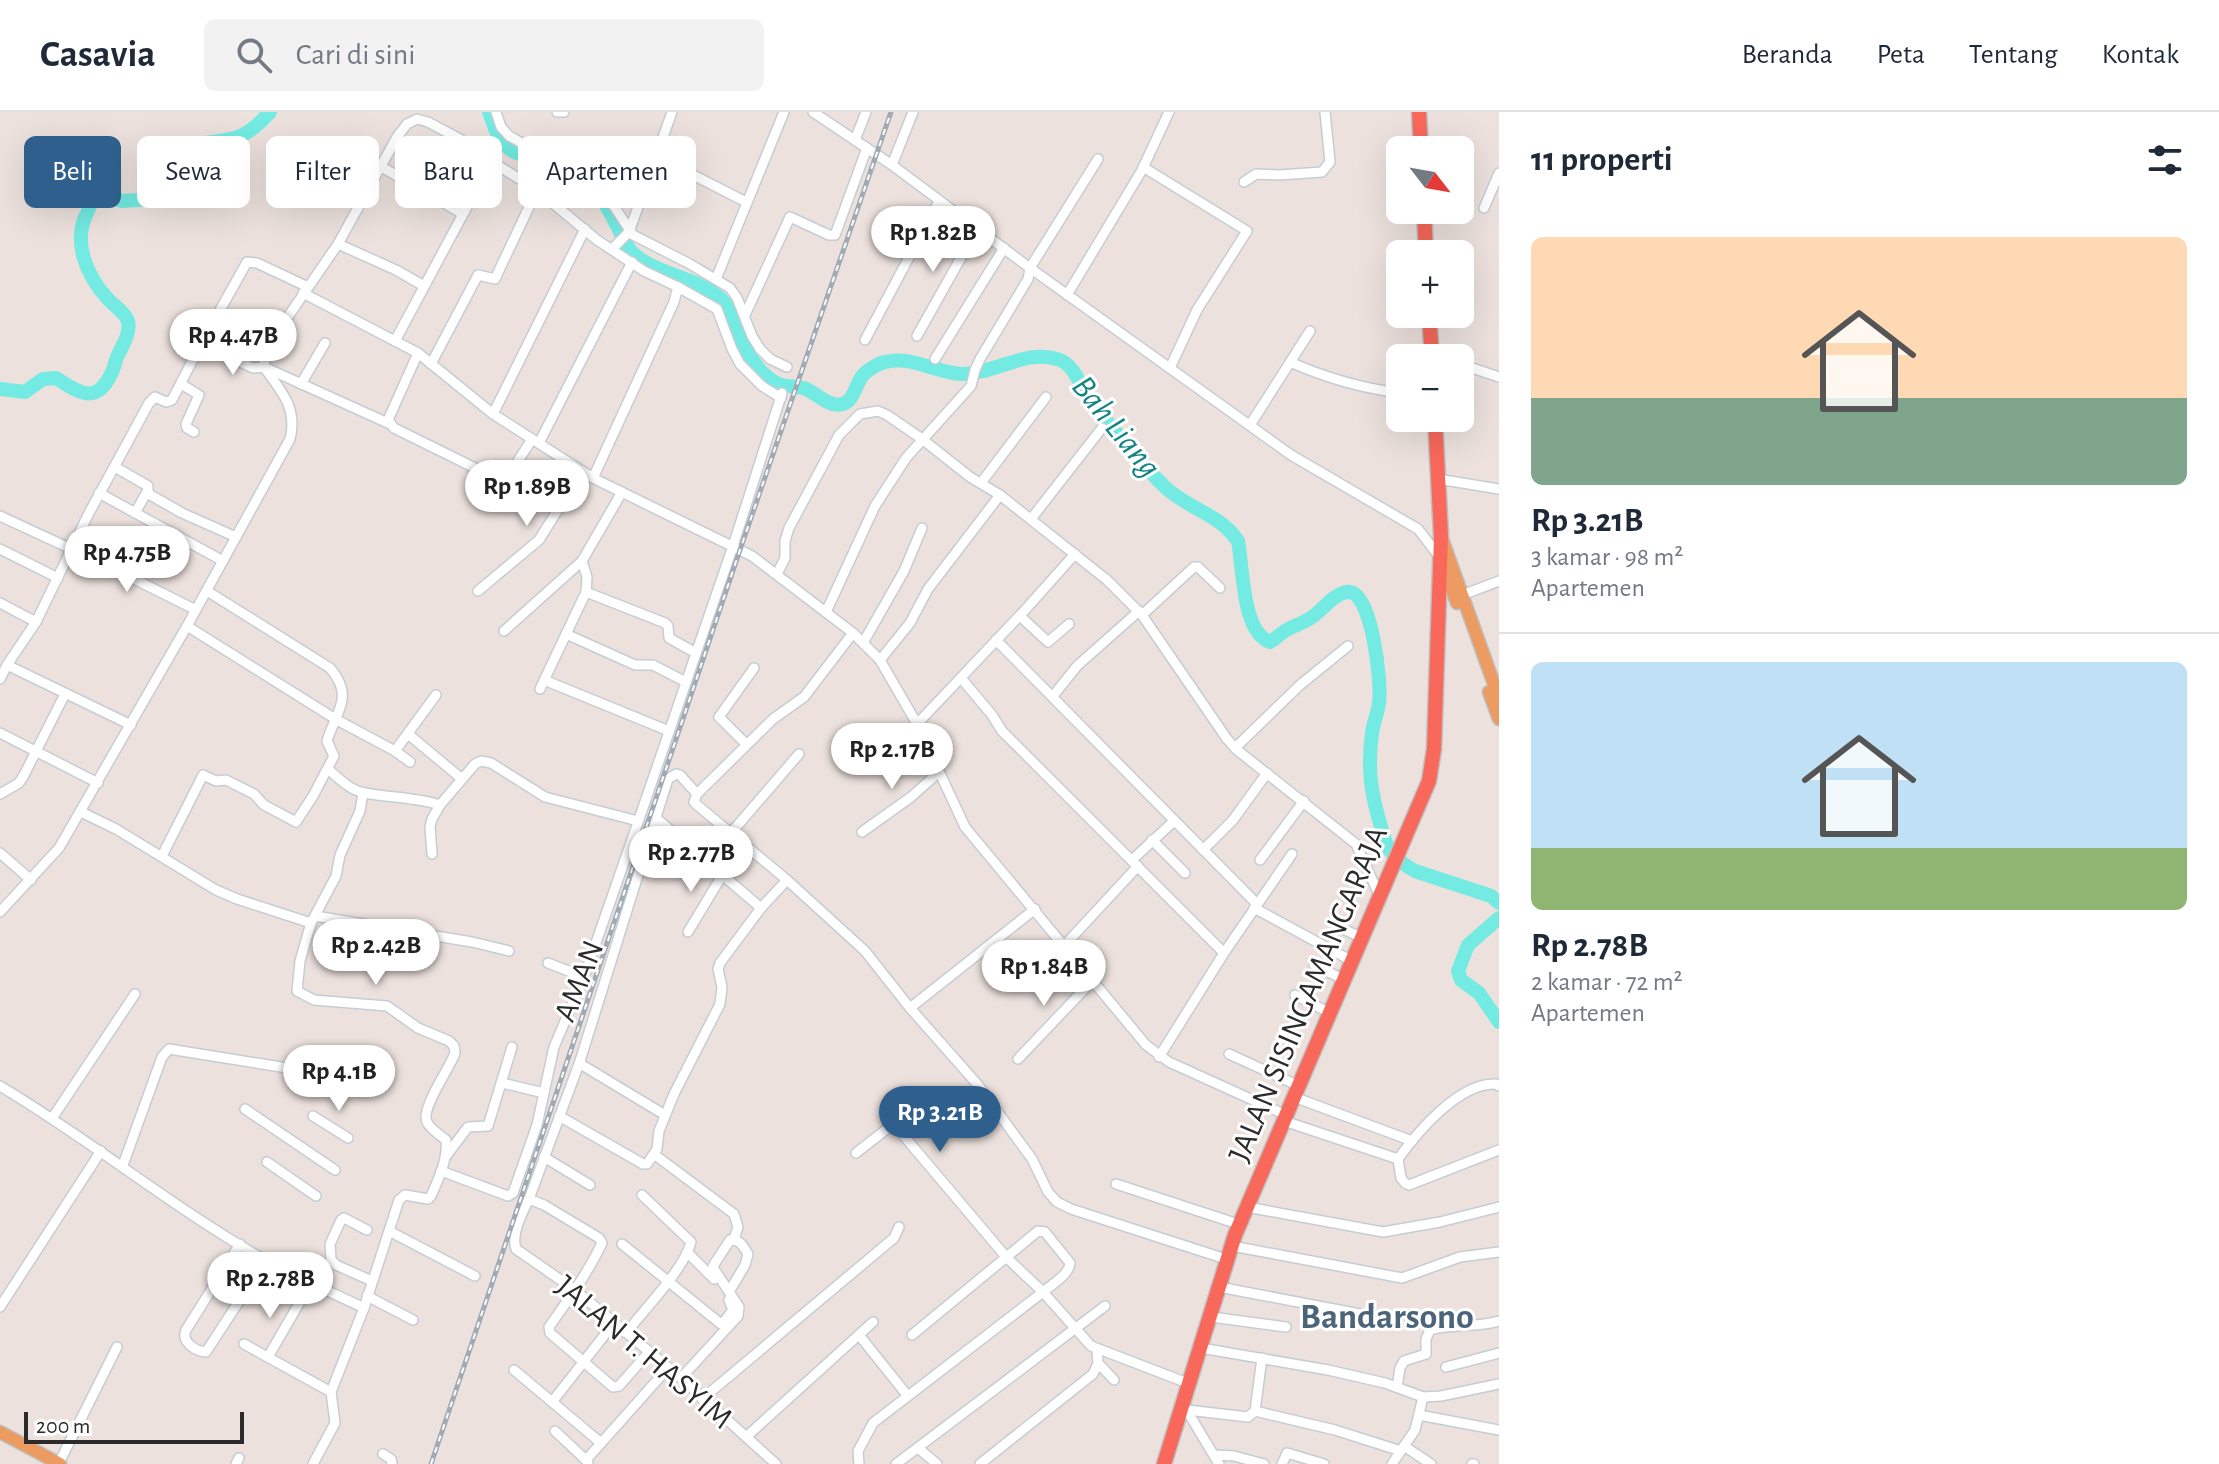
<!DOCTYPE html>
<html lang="id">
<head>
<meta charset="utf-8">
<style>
  :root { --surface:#fff; --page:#f2f2f3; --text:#1f2937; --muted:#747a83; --line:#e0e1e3; --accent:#2f5f8c }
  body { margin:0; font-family:"Alegreya Sans",sans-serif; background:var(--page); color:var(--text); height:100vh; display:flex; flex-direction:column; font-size:30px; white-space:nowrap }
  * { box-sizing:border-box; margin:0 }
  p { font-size:26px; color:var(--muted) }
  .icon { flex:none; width:44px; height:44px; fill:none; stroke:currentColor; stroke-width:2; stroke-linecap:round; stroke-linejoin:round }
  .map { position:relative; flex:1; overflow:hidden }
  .side { display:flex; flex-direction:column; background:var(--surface); width:720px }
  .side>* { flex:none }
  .top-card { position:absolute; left:24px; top:24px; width:760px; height:72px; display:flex; gap:16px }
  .needle { width:52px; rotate:121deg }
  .tools { position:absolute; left:1386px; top:24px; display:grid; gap:16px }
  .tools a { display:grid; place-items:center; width:88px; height:88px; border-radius:12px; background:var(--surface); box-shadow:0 8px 32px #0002; font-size:40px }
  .scale { position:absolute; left:24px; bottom:20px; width:220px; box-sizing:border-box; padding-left:8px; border:4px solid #2b2b2b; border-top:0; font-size:22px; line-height:28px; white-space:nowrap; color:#2b2b2b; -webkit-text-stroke:6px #fff; paint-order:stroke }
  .price { position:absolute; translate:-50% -68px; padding:0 18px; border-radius:28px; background:#fff; color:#222; font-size:26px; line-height:52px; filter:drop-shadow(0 2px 4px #0008) }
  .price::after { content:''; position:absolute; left:50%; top:48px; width:24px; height:18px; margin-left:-12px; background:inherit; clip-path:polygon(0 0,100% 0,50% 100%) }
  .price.active { background:var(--accent); color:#fff }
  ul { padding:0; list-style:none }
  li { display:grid; align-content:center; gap:16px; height:424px; padding:0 32px }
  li+li { border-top:2px solid var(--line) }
  li span { display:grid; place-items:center; height:248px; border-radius:12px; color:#555 }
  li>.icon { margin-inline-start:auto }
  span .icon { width:144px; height:144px; fill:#fffc; stroke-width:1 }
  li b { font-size:34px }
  h2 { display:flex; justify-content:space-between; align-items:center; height:96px; padding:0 32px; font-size:34px }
  .chip { padding:0 28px; border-radius:12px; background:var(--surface); box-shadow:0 8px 32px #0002; font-size:28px; line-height:72px }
  .chip.active { background:var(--accent); color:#fff }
  header { display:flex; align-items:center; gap:48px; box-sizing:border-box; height:112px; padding:0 40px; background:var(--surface); border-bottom:2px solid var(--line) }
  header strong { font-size:38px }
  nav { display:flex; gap:44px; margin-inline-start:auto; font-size:28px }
  .search { width:560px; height:72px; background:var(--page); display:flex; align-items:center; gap:20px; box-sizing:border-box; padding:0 28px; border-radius:12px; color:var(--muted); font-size:30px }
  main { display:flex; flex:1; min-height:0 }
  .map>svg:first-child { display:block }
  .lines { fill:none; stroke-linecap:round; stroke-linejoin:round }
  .river { stroke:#73ebe2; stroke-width:14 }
  .minor-casing { stroke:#c5cdd4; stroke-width:12 }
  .major-casing { stroke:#bfbfbf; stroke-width:15 }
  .highway-casing { stroke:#bfbfbf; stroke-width:17 }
  .minor { stroke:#fff; stroke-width:9 }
  .major { stroke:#ec9c62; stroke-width:12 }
  .highway { stroke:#f9695b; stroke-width:14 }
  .rail-casing { stroke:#a0aab4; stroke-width:5 }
  .rail { stroke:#fff; stroke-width:2; stroke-dasharray:6; stroke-linecap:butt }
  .labels { text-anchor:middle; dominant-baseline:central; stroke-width:6; stroke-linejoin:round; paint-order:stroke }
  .street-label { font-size:32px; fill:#2b2b2b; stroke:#fff }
  .water-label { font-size:34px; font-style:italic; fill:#128484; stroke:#fff }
  .quarter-label { font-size:36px; font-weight:bold; fill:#4c647a; stroke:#fff }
</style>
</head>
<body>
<header>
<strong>Casavia</strong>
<div class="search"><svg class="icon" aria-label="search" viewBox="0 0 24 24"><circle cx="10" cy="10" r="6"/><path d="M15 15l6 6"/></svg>Cari di sini</div>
<nav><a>Beranda</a><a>Peta</a><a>Tentang</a><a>Kontak</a></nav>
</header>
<main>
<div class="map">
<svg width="1499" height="1352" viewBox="0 0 1499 1352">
  <rect width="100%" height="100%" fill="#ece1dd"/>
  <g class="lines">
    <g class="river">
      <path d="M489 0C492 7 494 16 498 23 514 53 537 39 561 50 571 54 584 62 591 71 601 83 609 98 616 112 622 122 625 135 635 143 659 163 697 165 721 187 734 199 735 215 742 230 749 245 765 269 782 273 790 275 799 274 806 277 815 281 823 289 833 292 855 297 853 273 864 262 869 257 879 251 885 250 912 243 936 261 962 262 994 262 1026 237 1057 247 1073 251 1079 271 1087 283 1093 293 1101 303 1109 312 1126 332 1147 358 1165 375 1188 397 1220 402 1238 429 1243 454 1242 521 1270 530 1275 527 1279 523 1285 519 1293 514 1304 511 1312 505 1323 498 1333 482 1347 480 1372 476 1382 572 1379 591 1378 601 1373 611 1372 621 1367 657 1371 683 1382 718 1384 725 1386 734 1391 740 1398 749 1406 754 1415 759L1491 784 1499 791"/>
      <path d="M0 277 25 280 43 267 56 266C78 280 96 294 111 262 114 257 115 250 117 245 122 234 131 221 128 209 125 200 113 193 107 186 87 164 72 130 87 101 91 92 92 85 101 82L122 89 153 87C166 73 162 50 180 39 197 29 216 31 235 26 249 22 261 10 270 0"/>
      <path d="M1499 806 1468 833 1458 859 1461 868 1479 881 1499 910"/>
    </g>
    <defs>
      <g id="minor">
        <path d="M496 0 501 15 509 24 525 33 569 45 582 53 598 70 633 123 688 151 730 176 737 186 752 224 760 237 770 247 787 255"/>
        <path d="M557 0H564"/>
        <path d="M813 0 892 53 1030 156 1291 343 1418 417 1438 443"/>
        <path d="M855 28 866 0"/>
        <path d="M656 44 746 90"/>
        <path d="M892 53 913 0"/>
        <path d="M380 54 463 102"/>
        <path d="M1143 55 1247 119 1197 198 1170 256"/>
        <path d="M1244 70 1256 62 1279 63 1322 60 1330 50 1325 0"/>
        <path d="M1484 96 1499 61"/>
        <path d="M338 132 396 158 424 174"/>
        <path d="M612 137 629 120 672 0"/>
        <path d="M716 167 784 0"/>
        <path d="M678 175 717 197 732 237 740 252 762 274 781 286"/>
        <path d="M303 181 418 241 493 302 593 366 752 444 853 521 880 548 917 612 965 715 1146 933 1169 950 1286 1003"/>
        <path d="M1067 183 1142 58 1169 0"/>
        <path d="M745 203 790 105 829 123H835L867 36"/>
        <path d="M917 224 977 117"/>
        <path d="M865 228 939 89"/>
        <path d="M395 229 491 50"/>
        <path d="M201 232 247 150 257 151 308 175"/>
        <path d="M418 241 388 308 394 316 479 358 482 363"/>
        <path d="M935 247 1004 136"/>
        <path d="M1290 250C1326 266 1360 276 1400 281"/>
        <path d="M431 252 478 163 495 167 537 78"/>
        <path d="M1460 252 1499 265"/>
        <path d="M181 272 199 283 186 312 187 316 194 320"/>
        <path d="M301 272 325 231"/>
        <path d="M493 302 585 117"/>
        <path d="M1250 313 1310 219"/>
        <path d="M539 331 632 150"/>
        <path d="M115 355 148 374V378L135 401"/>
        <path d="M1438 367 1499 377"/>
        <path d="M981 371 1046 285"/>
        <path d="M99 381 223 449"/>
        <path d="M147 381 182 401 236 425"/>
        <path d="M490 393 532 327"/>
        <path d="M0 404 106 453 196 498"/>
        <path d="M1031 407 1102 316"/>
        <path d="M0 437 58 466"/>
        <path d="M777 462 785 446V429L789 416 839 323 860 302 878 299 887 303 922 327 970 365 1000 383 1107 468 1142 503 1227 627 1237 638 1356 732 1380 785"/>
        <path d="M478 479 539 428 582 359"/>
        <path d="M586 480 665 511 668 514 669 526 696 541"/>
        <path d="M1457 485 1499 469"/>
        <path d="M0 491 36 510"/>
        <path d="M826 500 875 394 906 346 971 274 975 258 980 247 1028 167 1030 156 1098 47"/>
        <path d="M1142 503 1194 455H1198L1220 476"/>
        <path d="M1020 504 1048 530 1069 512"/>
        <path d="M187 514 337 608 395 639 410 650"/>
        <path d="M504 519 582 449 622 380"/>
        <path d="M566 522 635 553H653L686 570"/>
        <path d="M996 528 1257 792"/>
        <path d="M863 531 904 459 922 416"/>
        <path d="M880 548 910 511 928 477 1000 383"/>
        <path d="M7 553 131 613"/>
        <path d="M961 566 992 603 1002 619 1224 841"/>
        <path d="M0 567 7 553 36 510 89 401 149 291 155 285 166 290 172 288 201 232 253 256 264 255 390 312"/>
        <path d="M544 568 669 619"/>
        <path d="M540 577 586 480 587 465 582 449"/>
        <path d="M1053 584 1077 554 1139 499"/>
        <path d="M917 612 1025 498 1075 442"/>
        <path d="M0 621 98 671"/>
        <path d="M408 622 462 667"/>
        <path d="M746 632 719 605 754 556"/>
        <path d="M1235 636 1300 573 1348 534"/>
        <path d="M395 639 436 583"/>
        <path d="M328 657C338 666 351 679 365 681 390 686 415 685 440 693"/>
        <path d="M0 682 19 671 24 663 65 582"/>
        <path d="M697 682 694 690 697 693 787 768 865 839 910 896 978 973 1032 1047 1048 1080 1057 1090 1071 1097 1229 1148"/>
        <path d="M697 682 773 607 804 585 853 521"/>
        <path d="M81 700 116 717 216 778 237 787 311 811"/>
        <path d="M656 706 761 796"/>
        <path d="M862 720 911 685 939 660"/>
        <path d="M731 721 799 642"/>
        <path d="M1152 728 1185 761"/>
        <path d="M1203 738 1233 708 1267 661"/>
        <path d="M0 741 31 768"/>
        <path d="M432 742 430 715 432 707 440 693 475 652 481 649 491 651 545 685 638 709"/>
        <path d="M162 744 203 663 216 669 226 668 254 682 264 693 296 710 313 684 334 644 327 629C336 599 355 585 330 556L207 479"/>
        <path d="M1132 748 1174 709"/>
        <path d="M1260 748 1304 689"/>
        <path d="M1254 796 1352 849"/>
        <path d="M0 800 59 736 187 514 290 327C298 296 281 279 264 255V251L276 222 338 132 397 25 407 12 417 7 428 10 469 32 489 48 537 78 597 128 644 159 678 175 674 190 593 366"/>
        <path d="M315 804 472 830 509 839"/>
        <path d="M1337 814 1362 826"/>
        <path d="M688 820 723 762"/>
        <path d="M1064 834 1138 754"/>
        <path d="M548 851 584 865"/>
        <path d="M1314 853 1345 868"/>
        <path d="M1029 865 1045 845 1061 830"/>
        <path d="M1295 883 1330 901"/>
        <path d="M910 896 1035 797"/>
        <path d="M1229 942 1299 974"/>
        <path d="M1159 945 1224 841 1292 742"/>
        <path d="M1018 947 1094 867"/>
        <path d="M502 971 544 981"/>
        <path d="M0 974C91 1028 173 1096 265 1148 297 1166 331 1180 364 1196"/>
        <path d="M1294 985 1412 1029"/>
        <path d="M245 997 335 1058"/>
        <path d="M665 1003 582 953 580 949 668 667 676 662 680 663 697 682"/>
        <path d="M313 1004 348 1026"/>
        <path d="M559 1004 643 1052H647L657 1037 659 1019 674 982 720 892 722 875 718 857 720 851 761 796 787 768"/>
        <path d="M53 1005 135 882"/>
        <path d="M1284 1009 1398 1047C1418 1019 1460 970 1496 972L1499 974"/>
        <path d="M856 1041 888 1016 894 1015 898 1017 1007 1146 1043 1180 1091 1234 1190 1272"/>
        <path d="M655 1043 734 1102 738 1115 734 1127"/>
        <path d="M446 1044 468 1015 488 1014 512 935"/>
        <path d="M544 1045 590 1073"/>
        <path d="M1398 1047 1401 1066 1405 1071 1409 1073 1499 1038"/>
        <path d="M267 1050 316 1084"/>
        <path d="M123 1053 162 945 169 937 312 960"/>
        <path d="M441 1059 508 1084 513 1081 537 1013 554 935 584 865 636 716 733 434 782 281"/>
        <path d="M1116 1072 1241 1113"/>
        <path d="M529 1087 580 949"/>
        <path d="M1247 1095 1383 1120 1440 1110 1499 1095"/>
        <path d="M367 1118 344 1106 341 1108 330 1132 331 1148 336 1153 372 1169"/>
        <path d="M389 1119 475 1164"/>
        <path d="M240 1132 186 1218C181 1230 195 1239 206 1240L266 1148"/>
        <path d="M622 1132 721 1212 723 1211 733 1198 729 1188"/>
        <path d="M1232 1134 1402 1166 1460 1145 1499 1140"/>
        <path d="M687 1140 714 1167"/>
        <path d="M1219 1175 1392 1208"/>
        <path d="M367 1184 413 1208"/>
        <path d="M0 1195 101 1039"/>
        <path d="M1211 1205 1286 1215"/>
        <path d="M626 1221C643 1199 685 1156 691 1130L642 1083"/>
        <path d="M859 1223 907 1283"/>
        <path d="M244 1232 331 1280"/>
        <path d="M1201 1236 1328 1258 1385 1271 1423 1285 1415 1318 1392 1352"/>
        <path d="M649 1240 619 1274 613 1275 550 1221 549 1215C568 1188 588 1161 602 1131L599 1126 544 1093 529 1087C522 1101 511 1122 516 1137L575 1178 681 1266 776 1352"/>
        <path d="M268 1245 301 1188"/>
        <path d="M1262 1246 1255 1299 1335 1318 1401 1339"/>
        <path d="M1098 1251 1114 1268"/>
        <path d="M1446 1255 1499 1241"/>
        <path d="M514 1258 601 1331"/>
        <path d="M681 1266 738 1204 739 1195 714 1157 713 1154 730 1128C740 1127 743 1134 748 1142L745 1153 729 1180"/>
        <path d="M1397 1275 1400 1256 1404 1249 1426 1242V1227L1430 1218C1453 1211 1476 1216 1499 1209"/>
        <path d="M1423 1285 1441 1284 1499 1272"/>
        <path d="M702 1287 894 1126 899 1115"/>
        <path d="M552 1290 614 1211"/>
        <path d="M1186 1297 1219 1352"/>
        <path d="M1187 1298 1248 1305 1255 1299"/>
        <path d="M1419 1303 1499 1318"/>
        <path d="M555 1319 588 1350"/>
        <path d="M746 1325 873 1210"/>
        <path d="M1404 1334 1431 1352"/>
        <path d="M918 1336 937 1352"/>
        <path d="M383 1342 391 1347 392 1352"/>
        <path d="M1214 1343 1234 1344 1264 1352"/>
        <path d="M586 1348 668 1256"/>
        <path d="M59 1351 117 1235"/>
        <path d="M236 1352 239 1346"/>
        <path d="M313 1352 335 1311 331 1280 364 1196 399 1088 405 1083 428 1087 431 1084C439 1066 448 1047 446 1028 440 1023 430 1017 427 1010 420 997 450 956 455 941L454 934 449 929 418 916 387 894 314 888 297 879 300 849 311 811 336 764 340 743 360 699 363 681"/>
        <path d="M859 1352 858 1339 873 1311 1043 1180C1052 1172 1069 1163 1070 1151L1045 1120 1038 1119 912 1223"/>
        <path d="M896 1352 1105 1194"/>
        <path d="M980 1352 1093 1262 1098 1251 1097 1237"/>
        <path d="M1282 1352 1287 1341 1324 1352"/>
        <path d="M1472 1352H1474"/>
      </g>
      <g id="major">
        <path d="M1442 427 1499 586"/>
        <path d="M1441 448 1457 491"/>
        <path d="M1489 580 1499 607"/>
        <path d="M0 1320 60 1352"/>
      </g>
      <g id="highway">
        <path d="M1419 0 1421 38"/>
        <path d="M1424 98 1426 142"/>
        <path d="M1429 202 1432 246"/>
        <path d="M1164 1352 1235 1123 1429 669 1434 637 1441 424 1435 306"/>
      </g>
    </defs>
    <use href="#minor" class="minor-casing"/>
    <use href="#major" class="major-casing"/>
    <use href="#highway" class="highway-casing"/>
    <use href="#minor" class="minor"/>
    <use href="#major" class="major"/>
    <use href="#highway" class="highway"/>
    <defs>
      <path id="rail" d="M431 1352 741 435 891 0"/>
    </defs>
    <use href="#rail" class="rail-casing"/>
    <use href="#rail" class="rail"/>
  </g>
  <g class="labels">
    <g class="street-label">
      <text transform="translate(579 869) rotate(-68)">AMAN</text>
      <text transform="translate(1308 882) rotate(-67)">JALAN SISINGAMANGARAJA</text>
      <text transform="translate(644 1240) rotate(40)">JALAN T. HASYIM</text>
    </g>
    <g class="water-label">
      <text transform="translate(1116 315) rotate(51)">Bah Liang</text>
    </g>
    <g class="quarter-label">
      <text x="1387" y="1205">Bandarsono</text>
    </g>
  </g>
</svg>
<div class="tools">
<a><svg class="needle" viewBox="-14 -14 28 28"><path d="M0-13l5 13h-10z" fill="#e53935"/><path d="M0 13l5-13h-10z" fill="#747a83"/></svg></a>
<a>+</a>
<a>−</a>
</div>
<div class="scale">200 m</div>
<b class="price" style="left:933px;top:162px">Rp 1.82B</b>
<b class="price" style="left:233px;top:265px">Rp 4.47B</b>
<b class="price" style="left:527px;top:416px">Rp 1.89B</b>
<b class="price" style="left:127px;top:482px">Rp 4.75B</b>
<b class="price" style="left:892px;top:679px">Rp 2.17B</b>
<b class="price" style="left:691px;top:782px">Rp 2.77B</b>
<b class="price" style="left:376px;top:875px">Rp 2.42B</b>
<b class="price" style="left:1044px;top:896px">Rp 1.84B</b>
<b class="price" style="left:339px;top:1001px">Rp 4.1B</b>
<b class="price active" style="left:940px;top:1042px">Rp 3.21B</b>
<b class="price" style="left:270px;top:1208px">Rp 2.78B</b>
<div class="top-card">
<a class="chip active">Beli</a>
<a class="chip">Sewa</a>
<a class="chip">Filter</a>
<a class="chip">Baru</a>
<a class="chip">Apartemen</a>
</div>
</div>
<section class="side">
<h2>11 properti<svg class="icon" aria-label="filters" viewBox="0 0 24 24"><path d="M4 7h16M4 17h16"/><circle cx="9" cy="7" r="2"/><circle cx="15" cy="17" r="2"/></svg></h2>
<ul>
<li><span style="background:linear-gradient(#ffd9b3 65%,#7fa58c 0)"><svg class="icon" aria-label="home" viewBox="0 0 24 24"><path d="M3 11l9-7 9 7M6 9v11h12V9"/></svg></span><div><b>Rp 3.21B</b><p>3 kamar · 98 m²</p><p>Apartemen</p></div></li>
<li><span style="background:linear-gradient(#bfe0f5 75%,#8fb573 0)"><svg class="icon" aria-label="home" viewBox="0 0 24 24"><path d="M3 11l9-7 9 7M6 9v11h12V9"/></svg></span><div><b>Rp 2.78B</b><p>2 kamar · 72 m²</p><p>Apartemen</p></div></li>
</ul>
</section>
</main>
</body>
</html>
